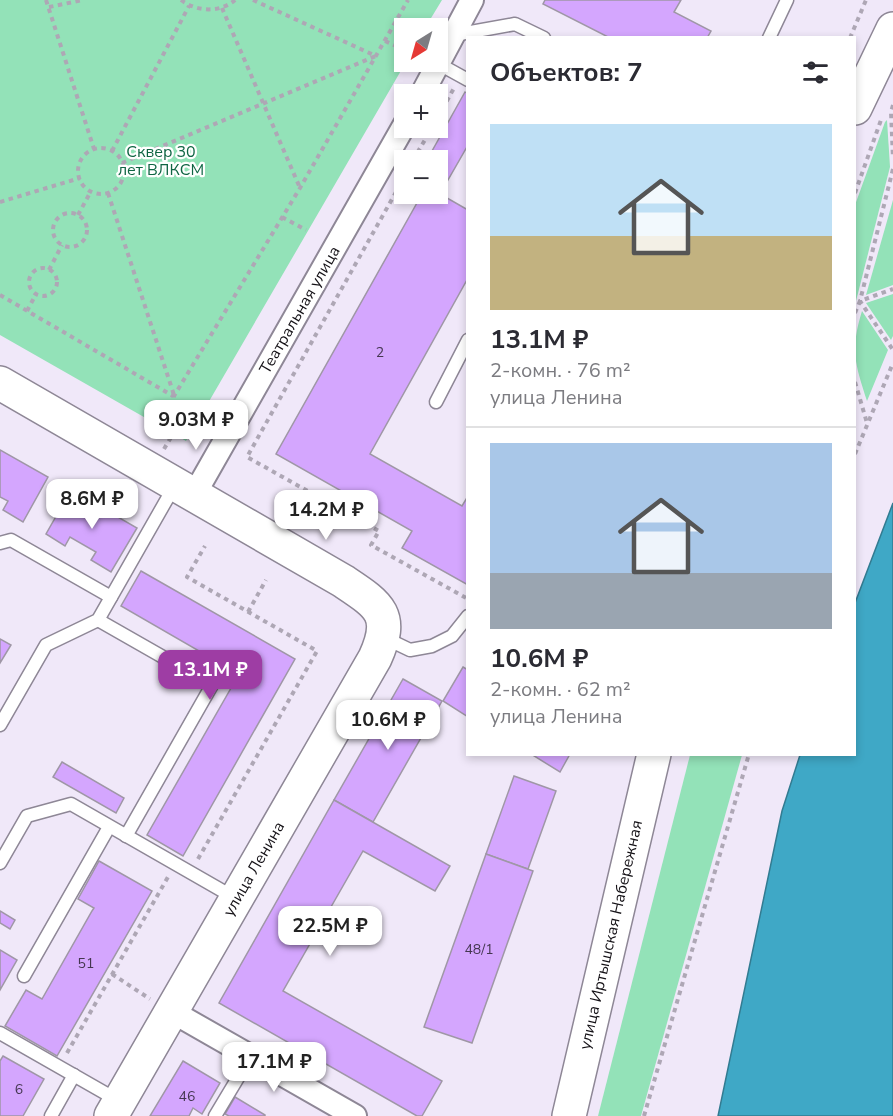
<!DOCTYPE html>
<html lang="ru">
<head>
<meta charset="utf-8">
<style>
  :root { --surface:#fff; --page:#f7f7f7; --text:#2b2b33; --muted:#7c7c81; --line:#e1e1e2; --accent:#9e3da4 }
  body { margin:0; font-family:"Nunito Sans",sans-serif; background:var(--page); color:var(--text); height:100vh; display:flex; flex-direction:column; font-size:22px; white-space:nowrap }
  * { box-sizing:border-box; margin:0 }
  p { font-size:20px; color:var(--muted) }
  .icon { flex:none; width:33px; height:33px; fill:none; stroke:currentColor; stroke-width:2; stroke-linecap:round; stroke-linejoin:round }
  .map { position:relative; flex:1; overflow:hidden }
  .panel { position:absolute; left:466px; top:36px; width:390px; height:720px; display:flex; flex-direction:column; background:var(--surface); border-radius:0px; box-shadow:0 3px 9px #0003 }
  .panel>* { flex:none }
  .needle { width:39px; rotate:217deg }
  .fabs { position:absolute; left:394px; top:18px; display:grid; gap:12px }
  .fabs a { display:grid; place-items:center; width:54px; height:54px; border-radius:0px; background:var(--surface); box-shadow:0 3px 9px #0003; font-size:30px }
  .price { position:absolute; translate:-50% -51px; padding:0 14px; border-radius:12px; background:#fff; color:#222; font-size:20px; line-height:39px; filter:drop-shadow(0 2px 3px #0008) }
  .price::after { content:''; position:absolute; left:50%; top:36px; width:18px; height:14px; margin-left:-9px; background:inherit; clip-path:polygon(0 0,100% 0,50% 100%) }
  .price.selected { background:var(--accent); color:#fff }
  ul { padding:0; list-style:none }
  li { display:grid; align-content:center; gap:12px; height:318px; padding:0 24px }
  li+li { border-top:2px solid var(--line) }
  li span { display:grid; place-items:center; height:186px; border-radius:0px; color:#555 }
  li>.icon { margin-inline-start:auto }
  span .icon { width:108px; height:108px; fill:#fffc; stroke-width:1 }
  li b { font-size:26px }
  h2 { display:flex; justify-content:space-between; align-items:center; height:72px; padding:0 24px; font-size:26px }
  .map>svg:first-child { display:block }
  .green { fill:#93e2b8 }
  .water { fill:#3fa8c6; stroke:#327b91; stroke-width:1.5 }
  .building { fill:#d4a6fe; stroke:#9f97a6; stroke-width:1.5 }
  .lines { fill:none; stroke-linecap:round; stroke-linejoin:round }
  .service-casing { stroke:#8e8796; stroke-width:15 }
  .minor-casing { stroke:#8e8796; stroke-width:26 }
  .secondary-casing { stroke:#8e8796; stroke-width:36 }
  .path { stroke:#aea7b5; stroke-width:4; stroke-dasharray:4.5 4.5; stroke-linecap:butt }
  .service { stroke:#fff; stroke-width:12 }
  .minor { stroke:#fff; stroke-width:22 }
  .secondary { stroke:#fff; stroke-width:33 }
  .labels { text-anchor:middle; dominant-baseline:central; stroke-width:4.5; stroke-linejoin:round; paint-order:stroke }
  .number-label { font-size:14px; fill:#443650 }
  .park-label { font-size:16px; fill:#0f6543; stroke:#fff }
  .street-label { font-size:16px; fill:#141116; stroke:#fff }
</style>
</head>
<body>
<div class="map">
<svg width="893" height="1116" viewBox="0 0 893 1116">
  <rect width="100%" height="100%" fill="#f0e8f9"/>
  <g class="green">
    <path d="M0 0H442L425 28H405L406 62 186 441 0 335Z"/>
    <path d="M887 120 890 167 855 305V205L885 122Z"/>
    <path d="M893 200V285L866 295Z"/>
    <path d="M893 294V336L891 340 866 303Z"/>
    <path d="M862 311 888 350 867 401C855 363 850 350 862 311Z"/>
    <path d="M690 755H742L641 1116H598Z"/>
  </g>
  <path class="water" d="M893 503V1116H718L782 811 800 755 855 754V603Z"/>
  <g class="building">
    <path d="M545 0H681L674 12 711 31 707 38H610L543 4Z"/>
    <path d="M465 92 468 94V145L440 194 468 210V278L370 454 462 506 468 496V585L402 548 412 531 276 454 422 194H438V160H427Z"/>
    <path d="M0 450 48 477 23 522 3 510 8 501 0 497Z"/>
    <path d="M71 490 137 528 111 572 91 560 96 552 70 537 65 546 46 534Z"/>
    <path d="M141 571 295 659 183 856 147 835 239 674 121 606Z"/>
    <path d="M0 639 11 645 0 663Z"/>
    <path d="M463 667 468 670V717L443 701Z"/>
    <path d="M403 679 442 701 373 822 334 800Z"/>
    <path d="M531 754H570L560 772Z"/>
    <path d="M62 762 124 798 116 813 53 777Z"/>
    <path d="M514 776 556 791 528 869 486 854Z"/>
    <path d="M334 800 450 866 435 891 363 851 283 991 442 1081 422 1116H417L219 1003Z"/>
    <path d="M486 854 533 871 472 1043 424 1027Z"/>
    <path d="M99 861 152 891 57 1056 5 1026 26 990 42 999 92 911 94 908 78 899Z"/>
    <path d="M0 911 15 920 10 929 0 923Z"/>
    <path d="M0 950 17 960 0 990Z"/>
    <path d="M3 1056 44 1079 23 1116H0V1061Z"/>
    <path d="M183 1061 220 1083 202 1114 193 1108 189 1116H150Z"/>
    <path d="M235 1097 265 1115V1116H229L225 1114Z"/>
  </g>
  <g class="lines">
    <defs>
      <g id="service">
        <path d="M454 35 515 24 544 38"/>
        <path d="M769 38 787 0"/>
        <path d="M439 64 468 80"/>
        <path d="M436 402 468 340"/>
        <path d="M0 543 11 540 111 597"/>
        <path d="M98 620 212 685 126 836"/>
        <path d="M385 638 410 650 432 646 452 636 468 616"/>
        <path d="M0 725 46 645 98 620 175 485"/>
        <path d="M0 863 27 816 71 804 235 898"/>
        <path d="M24 976 109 827"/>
        <path d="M0 1033 119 1101"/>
        <path d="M51 1116 74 1075"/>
        <path d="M215 1116 251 1056"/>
      </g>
      <g id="minor">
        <path d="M422 94 472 0"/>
        <path d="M194 495 405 124"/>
        <path d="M171 1011 355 1116"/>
      </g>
      <g id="secondary">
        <path d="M855 108 893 29"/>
        <path d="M0 383 343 581C379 605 395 614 375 658L111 1116"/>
        <path d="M569 1116 654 754"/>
      </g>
    </defs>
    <use href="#service" class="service-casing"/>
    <use href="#minor" class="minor-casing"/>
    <use href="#secondary" class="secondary-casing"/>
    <g class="path">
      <path d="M46 0 94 149"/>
      <path d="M181 0C197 12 220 13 235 0"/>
      <path d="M253 0 376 56"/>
      <path d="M49 7 83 0"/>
      <path d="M222 8 300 188"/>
      <path d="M850 38 866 0"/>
      <path d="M385 41 405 50"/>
      <path d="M893 105 891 112 893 158"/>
      <path d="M438 117 454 88"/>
      <circle cx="101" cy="171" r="23"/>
      <path d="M112 151 189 6"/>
      <path d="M413 160 432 128"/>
      <path d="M122 163 376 56"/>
      <path d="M893 169 860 301 893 350"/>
      <path d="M405 176 247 457 379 531 371 545 468 599"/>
      <path d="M108 193 174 395"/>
      <path d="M855 193 881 120"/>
      <path d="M0 202 80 178"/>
      <circle cx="70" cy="230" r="17"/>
      <path d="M78 215 91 191"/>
      <path d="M282 217 306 230"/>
      <circle cx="43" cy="282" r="14"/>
      <path d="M49 270 62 245"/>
      <path d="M0 295 173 396"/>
      <path d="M27 311 36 294"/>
      <path d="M855 313 860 301 893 289"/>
      <path d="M855 382 867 423"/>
      <path d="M164 449 173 434 174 396 300 188 408 0"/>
      <path d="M855 454 893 363"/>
      <path d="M248 612 266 580"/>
      <path d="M198 859 317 651 187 577 205 546"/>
      <path d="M112 974 150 999"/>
      <path d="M67 1053 168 877"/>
      <path d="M644 1116 749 754"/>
    </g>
    <use href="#service" class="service"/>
    <use href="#minor" class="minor"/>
    <use href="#secondary" class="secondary"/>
  </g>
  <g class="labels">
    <g class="number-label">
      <text x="380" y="352">2</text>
      <text x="479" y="949">48/1</text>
      <text x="86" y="963">51</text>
      <text x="19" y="1089">6</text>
      <text x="187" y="1096">46</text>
    </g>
    <g class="park-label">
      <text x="161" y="152">Сквер 30<tspan x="161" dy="18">лет ВЛКСМ</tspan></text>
    </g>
    <g class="street-label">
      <text transform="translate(300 310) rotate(-60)">Театральная улица</text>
      <text transform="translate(254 869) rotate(-60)">улица Ленина</text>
      <text transform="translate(611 935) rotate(-77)">улица Иртышская Набережная</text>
    </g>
  </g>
</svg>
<div class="fabs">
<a><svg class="needle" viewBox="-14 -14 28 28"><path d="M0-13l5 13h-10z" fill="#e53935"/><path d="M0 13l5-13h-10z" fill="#7c7c81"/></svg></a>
<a>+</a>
<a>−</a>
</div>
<b class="price" style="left:196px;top:451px">9.03M ₽</b>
<b class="price" style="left:92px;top:530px">8.6M ₽</b>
<b class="price" style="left:326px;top:541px">14.2M ₽</b>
<b class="price selected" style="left:210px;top:701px">13.1M ₽</b>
<b class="price" style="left:388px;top:751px">10.6M ₽</b>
<b class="price" style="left:330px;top:957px">22.5M ₽</b>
<b class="price" style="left:274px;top:1093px">17.1M ₽</b>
<section class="panel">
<h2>Объектов: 7<svg class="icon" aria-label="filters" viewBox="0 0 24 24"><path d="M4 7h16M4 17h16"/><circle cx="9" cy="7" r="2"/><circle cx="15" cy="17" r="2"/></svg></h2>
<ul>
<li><span style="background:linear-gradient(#bfe0f5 60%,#c2b280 0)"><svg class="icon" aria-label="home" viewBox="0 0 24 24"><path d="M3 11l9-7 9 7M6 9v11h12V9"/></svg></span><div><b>13.1M ₽</b><p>2-комн. · 76 m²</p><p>улица Ленина</p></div></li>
<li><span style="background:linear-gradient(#a9c7e8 70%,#9aa5b1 0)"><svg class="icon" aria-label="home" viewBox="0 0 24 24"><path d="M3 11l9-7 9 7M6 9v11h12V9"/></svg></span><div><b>10.6M ₽</b><p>2-комн. · 62 m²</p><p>улица Ленина</p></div></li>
</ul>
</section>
</div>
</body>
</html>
